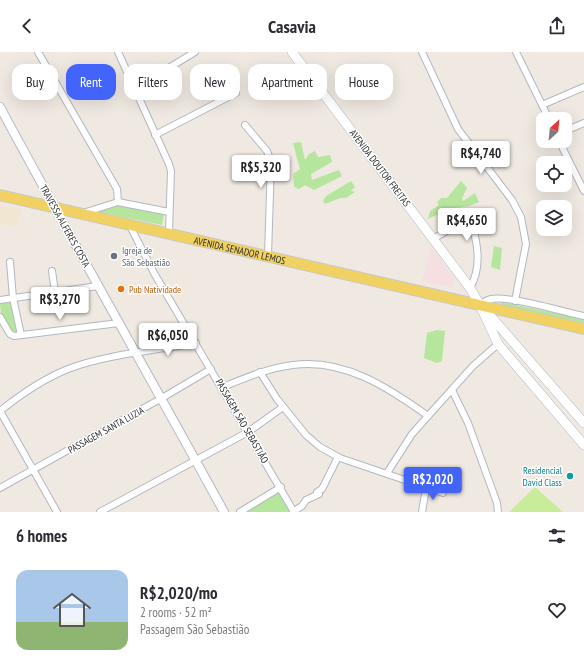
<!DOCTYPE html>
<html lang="en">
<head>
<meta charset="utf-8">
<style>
  :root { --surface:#fff; --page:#f7f7f7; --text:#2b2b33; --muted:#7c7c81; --line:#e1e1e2; --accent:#4264fb }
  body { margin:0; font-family:"PT Sans Narrow",sans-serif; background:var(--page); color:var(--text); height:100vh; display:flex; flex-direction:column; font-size:15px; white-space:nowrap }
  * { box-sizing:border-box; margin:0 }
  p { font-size:13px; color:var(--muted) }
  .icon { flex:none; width:22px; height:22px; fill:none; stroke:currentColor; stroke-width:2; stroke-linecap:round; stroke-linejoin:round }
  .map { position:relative; height:460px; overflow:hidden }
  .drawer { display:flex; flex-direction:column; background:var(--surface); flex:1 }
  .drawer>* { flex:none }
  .top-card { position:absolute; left:12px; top:12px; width:560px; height:36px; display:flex; gap:8px }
  .needle { width:26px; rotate:27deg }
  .tools { position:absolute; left:536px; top:60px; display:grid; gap:8px }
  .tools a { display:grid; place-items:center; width:36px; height:36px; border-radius:8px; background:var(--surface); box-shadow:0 4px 16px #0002; font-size:20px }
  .price { position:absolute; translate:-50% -34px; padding:0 9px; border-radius:4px; background:#fff; color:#222; font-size:13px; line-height:26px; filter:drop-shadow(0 1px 2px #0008) }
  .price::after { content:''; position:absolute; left:50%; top:24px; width:12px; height:9px; margin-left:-6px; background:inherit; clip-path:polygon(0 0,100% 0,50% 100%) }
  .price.on { background:var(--accent); color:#fff }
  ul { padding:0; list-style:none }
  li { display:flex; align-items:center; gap:12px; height:100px; padding:0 16px }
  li+li { border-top:1px solid var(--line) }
  li span { display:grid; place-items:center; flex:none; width:112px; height:80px; border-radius:12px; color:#555 }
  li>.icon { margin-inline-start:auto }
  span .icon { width:48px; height:48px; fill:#fffc; stroke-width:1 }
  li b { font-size:17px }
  h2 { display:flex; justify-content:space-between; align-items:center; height:48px; padding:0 16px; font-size:17px }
  .pill { padding:0 14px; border-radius:12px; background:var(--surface); box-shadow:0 4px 16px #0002; font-size:14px; line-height:36px }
  .pill.on { background:var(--accent); color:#fff }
  header { display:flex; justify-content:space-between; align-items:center; height:52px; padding:0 16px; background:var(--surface); font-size:18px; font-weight:600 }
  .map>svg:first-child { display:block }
  .education { fill:#f0e6d1 }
  .medical { fill:#f5dfe0 }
  .green { fill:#b6e59e }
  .pitch { fill:#c9ec9a }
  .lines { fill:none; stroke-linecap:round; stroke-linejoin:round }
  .minor-casing { stroke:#b4b7c1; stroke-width:8 }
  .tertiary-casing { stroke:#b4b7c1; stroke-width:10 }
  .secondary-casing { stroke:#b4b7c1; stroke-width:10 }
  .primary-casing { stroke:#c9c9c9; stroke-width:12 }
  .minor { stroke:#fff; stroke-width:6 }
  .tertiary { stroke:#fff; stroke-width:8 }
  .secondary { stroke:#fff; stroke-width:9 }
  .primary { stroke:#f2d163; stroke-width:10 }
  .worship-dot { fill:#6b7280; stroke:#fff; stroke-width:1.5 }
  .food-dot { fill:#e8710a; stroke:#fff; stroke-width:1.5 }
  .culture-dot { fill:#0f9aa8; stroke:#fff; stroke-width:1.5 }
  .labels { text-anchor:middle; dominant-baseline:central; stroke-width:3; stroke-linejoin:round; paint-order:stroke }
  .street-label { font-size:10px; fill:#2e2e2e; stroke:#fff }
  .worship-label { font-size:10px; fill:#5b616d; stroke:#fff; text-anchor:start }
  .food-label { font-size:10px; fill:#c56008; stroke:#fff; text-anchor:start }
  .culture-label { font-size:10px; fill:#0d838f; stroke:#fff; text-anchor:end }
</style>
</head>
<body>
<header><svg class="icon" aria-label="back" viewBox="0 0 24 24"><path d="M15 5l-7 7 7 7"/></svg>Casavia<svg class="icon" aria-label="share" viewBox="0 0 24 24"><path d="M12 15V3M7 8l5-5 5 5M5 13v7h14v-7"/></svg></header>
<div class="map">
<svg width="584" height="460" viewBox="0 0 584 460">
  <rect width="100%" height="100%" fill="#efe9e1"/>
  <path class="education" d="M0 153 22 157 16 175 0 171Z"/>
  <path class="medical" d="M431 196 454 226 452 235 422 229Z"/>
  <g class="green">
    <path d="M301 90 305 108 309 102 315 99 318 105 330 103 332 110 311 122 312 128 339 118 342 124 314 138 305 133 299 137 294 135 293 122 300 117 293 91Z"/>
    <path d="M351 129 355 135 351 139 355 140 346 146H340L325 152 323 149 326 144Z"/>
    <path d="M461 129 467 136 462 146 463 149 475 141 479 150 469 154 449 157 428 167 430 159 439 153 437 150 441 146H447Z"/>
    <path d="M118 153 164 161 162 173 98 160 109 154Z"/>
    <path d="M494 194 502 196 500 218 491 215Z"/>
    <path d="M12 248 20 282C6 278 0 264 0 250Z"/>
    <path d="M502 250 584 267V275L498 255Z"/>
    <path d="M437 278 445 279 442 309 437 311 424 306 427 281Z"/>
    <path d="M281 436 293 460H243Z"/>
  </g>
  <path class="pitch" d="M535 435 563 460H509Z"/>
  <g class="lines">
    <defs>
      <g id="minor">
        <path d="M38 0 117 137 118 150"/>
        <path d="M118 0 169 112 171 119 169 180"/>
        <path d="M422 0 458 77 512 148 521 165 526 192 515 249"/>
        <path d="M516 0 549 67"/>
        <path d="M134 37 195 0"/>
        <path d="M542 53 584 35"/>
        <path d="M245 73 267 99 271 110 268 203"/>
        <path d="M565 79 584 71"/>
        <path d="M155 83 236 41"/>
        <path d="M559 89 584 139"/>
        <path d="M83 161 118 150 169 160"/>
        <path d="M130 174 154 221 294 460"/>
        <path d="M433 187 462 170 468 168 471 170C478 192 482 215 470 236"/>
        <path d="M10 210 13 246 21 283"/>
        <path d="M52 219 55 240"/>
        <path d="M0 248 98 234"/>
        <path d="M480 253C483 250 487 248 491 247 508 243 564 260 584 264"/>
        <path d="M0 265 10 282 14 284 119 271"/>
        <path d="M260 320 277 347 306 383 320 395 340 406 443 441"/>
        <path d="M223 335C245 326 268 316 293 313 344 306 389 336 428 364"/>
        <path d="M452 338 468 371 497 451 498 460"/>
        <path d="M0 359C20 343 43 327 68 317 104 303 157 298 196 291"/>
        <path d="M0 359 57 460"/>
        <path d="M387 421 412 382 428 364 473 314 498 292"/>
        <path d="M0 436 162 346 211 317"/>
        <path d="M294 459 302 454 306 448 319 442 317 440 322 437 338 405"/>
        <path d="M100 460 248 380 283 355"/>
        <path d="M240 460 281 435"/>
        <path d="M422 460 426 436"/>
      </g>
      <path id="tertiary" d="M0 55C73 191 150 325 224 460"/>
      <g id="secondary">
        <path d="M292 0 470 236 480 253 498 292 584 393"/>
        <path d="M486 259 584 371"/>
      </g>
      <g id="primary">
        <path id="s1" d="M0 143 584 277"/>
      </g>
    </defs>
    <use href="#minor" class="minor-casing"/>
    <use href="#tertiary" class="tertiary-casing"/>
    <use href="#secondary" class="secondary-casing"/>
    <use href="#primary" class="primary-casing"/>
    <use href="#minor" class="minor"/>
    <use href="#tertiary" class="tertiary"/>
    <use href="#secondary" class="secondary"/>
    <use href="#primary" class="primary"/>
  </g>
  <circle class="worship-dot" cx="114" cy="204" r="4"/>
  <circle class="food-dot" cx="121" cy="237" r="4"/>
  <circle class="culture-dot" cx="570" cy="424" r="4"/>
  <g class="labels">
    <g class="street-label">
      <text transform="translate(380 116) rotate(53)">AVENIDA DOUTOR FREITAS</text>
      <text transform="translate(65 174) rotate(61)">TRAVESSA ALFERES COSTA</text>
      <text stroke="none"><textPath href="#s1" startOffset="246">AVENIDA SENADOR LEMOS</textPath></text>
      <text transform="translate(242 369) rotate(60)">PASSAGEM SÃO SEBASTIÃO</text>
      <text transform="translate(106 378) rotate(-29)">PASSAGEM SANTA LUZIA</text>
    </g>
    <g class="worship-label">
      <text x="122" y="198">Igreja de<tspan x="122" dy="12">São Sebastião</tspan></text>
    </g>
    <g class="food-label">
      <text x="129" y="237">Pub Natividade</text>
    </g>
    <g class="culture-label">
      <text x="562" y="418">Residencial<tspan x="562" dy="12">David Class</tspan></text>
    </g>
  </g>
</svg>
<div class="tools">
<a><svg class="needle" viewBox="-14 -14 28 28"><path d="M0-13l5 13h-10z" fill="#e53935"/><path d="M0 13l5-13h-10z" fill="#7c7c81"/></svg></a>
<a><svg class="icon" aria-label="locate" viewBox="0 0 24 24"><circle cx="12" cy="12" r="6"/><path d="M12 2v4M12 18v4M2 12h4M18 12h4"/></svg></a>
<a><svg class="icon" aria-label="layers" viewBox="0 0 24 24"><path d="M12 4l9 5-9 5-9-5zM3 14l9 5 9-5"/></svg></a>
</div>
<b class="price" style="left:481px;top:123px">R$4,740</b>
<b class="price" style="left:261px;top:137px">R$5,320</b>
<b class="price" style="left:467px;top:190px">R$4,650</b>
<b class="price" style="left:60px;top:269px">R$3,270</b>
<b class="price" style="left:168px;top:305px">R$6,050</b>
<b class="price on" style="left:433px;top:449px">R$2,020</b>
<div class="top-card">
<a class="pill">Buy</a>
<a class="pill on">Rent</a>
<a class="pill">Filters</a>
<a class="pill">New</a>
<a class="pill">Apartment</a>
<a class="pill">House</a>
</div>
</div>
<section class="drawer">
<h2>6 homes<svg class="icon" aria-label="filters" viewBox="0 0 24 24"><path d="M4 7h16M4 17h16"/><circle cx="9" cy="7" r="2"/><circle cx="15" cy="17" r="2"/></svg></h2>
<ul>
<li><span style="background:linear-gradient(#a9c7e8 65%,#8fb573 0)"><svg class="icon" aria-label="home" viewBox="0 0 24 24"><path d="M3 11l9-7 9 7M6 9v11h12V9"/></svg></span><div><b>R$2,020/mo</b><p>2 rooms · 52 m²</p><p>Passagem São Sebastião</p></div><svg class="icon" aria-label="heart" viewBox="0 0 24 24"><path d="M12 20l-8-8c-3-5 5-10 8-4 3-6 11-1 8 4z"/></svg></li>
</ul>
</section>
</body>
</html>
